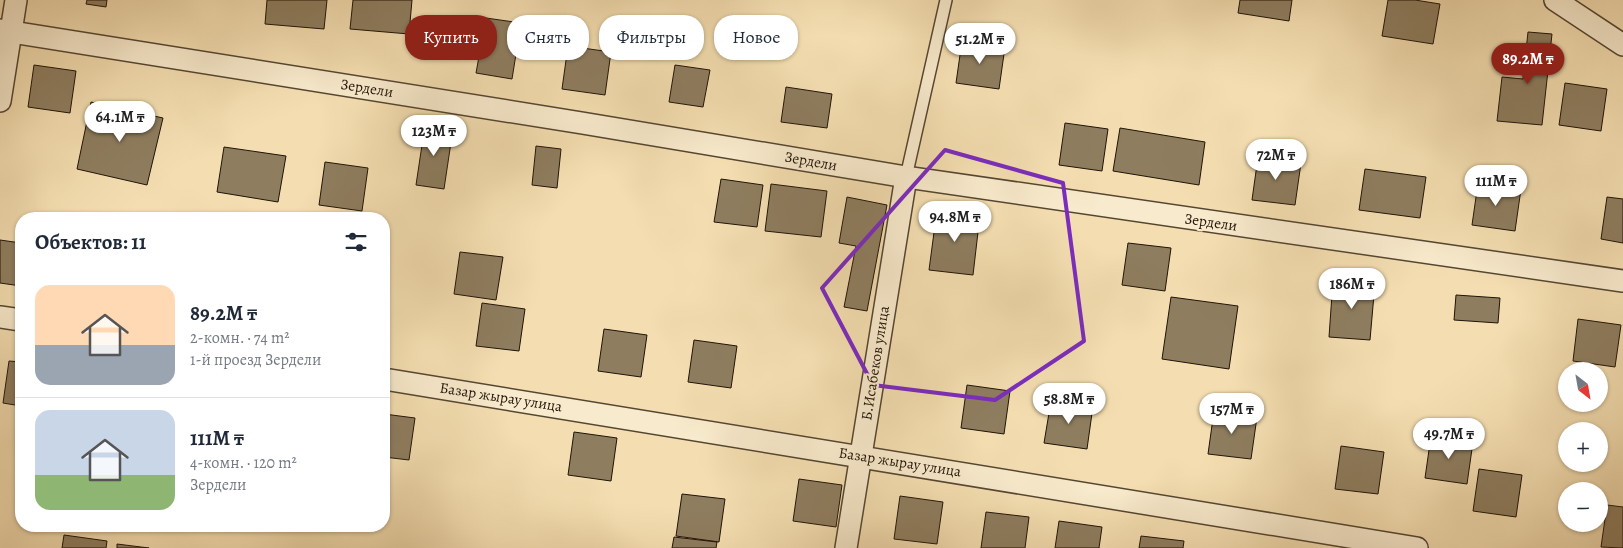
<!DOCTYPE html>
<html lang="ru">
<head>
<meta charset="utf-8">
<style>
  :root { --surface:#fff; --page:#f2f2f3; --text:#1f2937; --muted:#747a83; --line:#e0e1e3; --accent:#8f2418 }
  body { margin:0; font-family:Alegreya,serif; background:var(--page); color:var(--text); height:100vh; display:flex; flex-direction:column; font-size:19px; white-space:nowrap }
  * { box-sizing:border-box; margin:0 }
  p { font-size:16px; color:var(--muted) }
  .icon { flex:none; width:28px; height:28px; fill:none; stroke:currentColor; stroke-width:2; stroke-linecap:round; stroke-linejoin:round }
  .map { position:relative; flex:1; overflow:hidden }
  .drawer { position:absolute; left:15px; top:212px; width:375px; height:320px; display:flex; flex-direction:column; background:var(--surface); border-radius:20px; box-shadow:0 1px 4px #0004 }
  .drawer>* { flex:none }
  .hud { position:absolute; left:405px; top:15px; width:475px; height:45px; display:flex; gap:10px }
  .needle { width:32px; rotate:149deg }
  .fabs { position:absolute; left:1558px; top:362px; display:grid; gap:10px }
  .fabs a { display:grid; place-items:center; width:50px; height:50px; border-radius:50%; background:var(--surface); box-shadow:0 1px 4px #0004; font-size:25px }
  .price { position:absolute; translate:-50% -42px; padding:0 11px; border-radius:18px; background:#fff; color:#222; font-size:16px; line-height:32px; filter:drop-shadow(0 1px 2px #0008) }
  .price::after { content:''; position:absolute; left:50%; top:30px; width:15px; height:11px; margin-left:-8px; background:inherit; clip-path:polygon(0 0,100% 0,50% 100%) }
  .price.active { background:var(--accent); color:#fff }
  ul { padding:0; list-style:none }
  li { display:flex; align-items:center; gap:15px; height:125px; padding:0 20px }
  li+li { border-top:1px solid var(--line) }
  li span { display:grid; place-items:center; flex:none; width:140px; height:100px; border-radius:15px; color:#555 }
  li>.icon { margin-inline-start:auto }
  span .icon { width:60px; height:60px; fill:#fffc; stroke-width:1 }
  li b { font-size:21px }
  h2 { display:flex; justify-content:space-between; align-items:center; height:60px; padding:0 20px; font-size:21px }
  .tag { padding:0 18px; border-radius:20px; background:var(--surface); box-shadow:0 1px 4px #0004; font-size:18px; line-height:45px }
  .tag.active { background:var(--accent); color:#fff }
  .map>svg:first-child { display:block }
  .building { fill:#8e7d5f; stroke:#201307 }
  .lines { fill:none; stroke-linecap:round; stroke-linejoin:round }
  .service-casing { stroke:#554632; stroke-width:14 }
  .minor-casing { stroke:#554632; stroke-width:24 }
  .service { stroke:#f8eacc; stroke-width:11 }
  .minor { stroke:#f8eacc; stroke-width:21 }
  .marked { fill:none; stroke:#7b2cbf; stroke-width:4; stroke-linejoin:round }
  .labels { text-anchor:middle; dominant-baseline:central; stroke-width:4.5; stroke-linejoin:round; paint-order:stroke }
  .street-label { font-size:15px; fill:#201307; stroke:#f8eacc }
</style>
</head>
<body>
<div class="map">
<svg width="1623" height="548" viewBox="0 0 1623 548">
  <rect width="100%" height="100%" fill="#f4deb1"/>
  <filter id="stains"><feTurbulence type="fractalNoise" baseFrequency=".004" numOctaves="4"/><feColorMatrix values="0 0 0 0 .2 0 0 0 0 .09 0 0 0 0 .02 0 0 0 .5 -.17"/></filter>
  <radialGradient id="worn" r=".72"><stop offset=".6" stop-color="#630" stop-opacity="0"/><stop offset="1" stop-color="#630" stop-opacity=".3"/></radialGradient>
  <g class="building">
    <path d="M87 0H107L106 7 86 4Z"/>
    <path d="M267 0H327L324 29 265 24Z"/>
    <path d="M353 0H412L409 34 350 29Z"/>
    <path d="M1240 0H1292L1289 21 1238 13Z"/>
    <path d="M1388 0H1415L1440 4 1433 44 1382 36Z"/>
    <path d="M486 18 521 23 512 79 476 73Z"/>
    <path d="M1528 32 1552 34 1542 125 1497 121 1502 77 1523 79Z"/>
    <path d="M962 41 1005 47 999 89 956 83Z"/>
    <path d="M568 46 611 52 605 95 562 89Z"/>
    <path d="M34 65 76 71 70 113 28 107Z"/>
    <path d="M675 65 710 70 703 107 669 102Z"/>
    <path d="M1565 83 1607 89 1601 131 1559 125Z"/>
    <path d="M786 87 832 94 827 128 781 122Z"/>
    <path d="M91 102 163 118 147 185 77 169Z"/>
    <path d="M1065 123 1108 129 1102 171 1059 165Z"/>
    <path d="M425 125 453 129 444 189 416 185Z"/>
    <path d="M1120 128 1205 142 1199 185 1113 171Z"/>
    <path d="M536 146 561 149 557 188 532 185Z"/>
    <path d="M224 147 286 156 278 202 217 192Z"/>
    <path d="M1258 157 1301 163 1295 205 1252 200Z"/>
    <path d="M325 162 368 168 362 211 319 205Z"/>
    <path d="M1365 169 1426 177 1420 218 1359 210Z"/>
    <path d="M721 179 763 185 757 227 714 222Z"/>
    <path d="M1478 183 1521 189 1515 231 1472 225Z"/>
    <path d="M771 184 827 191 821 237 765 231Z"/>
    <path d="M847 197 887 205 867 311 844 307 856 246 839 243Z"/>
    <path d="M1607 197 1623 199V243L1601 239Z"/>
    <path d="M937 210 980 215 973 275 929 270Z"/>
    <path d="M0 240 21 243V286L0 283Z"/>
    <path d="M1128 243 1171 248 1165 291 1122 285Z"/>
    <path d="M460 252 503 257 496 300 454 294Z"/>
    <path d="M1333 280 1375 283 1370 340 1329 337Z"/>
    <path d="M1456 295 1500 298 1498 323 1454 320Z"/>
    <path d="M1171 297 1238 306 1229 369 1162 359Z"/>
    <path d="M482 303 525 309 519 351 476 346Z"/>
    <path d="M1578 319 1621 325 1615 367 1573 361Z"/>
    <path d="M604 329 647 335 641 377 598 371Z"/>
    <path d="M694 340 737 346 731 388 688 382Z"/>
    <path d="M9 361 21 362V406L3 403Z"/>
    <path d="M967 385 1010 391 1004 434 961 428Z"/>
    <path d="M1051 401 1093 406 1087 449 1044 443Z"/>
    <path d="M1214 411 1257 417 1251 459 1208 454Z"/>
    <path d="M384 414 415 418 409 460 384 457Z"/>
    <path d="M574 432 617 438 611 481 568 475Z"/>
    <path d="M1431 436 1473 442 1467 484 1425 478Z"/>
    <path d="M1341 446 1384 452 1378 494 1335 489Z"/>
    <path d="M1479 469 1522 475 1516 517 1473 511Z"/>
    <path d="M799 479 842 485 836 527 793 521Z"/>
    <path d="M682 494 725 499 719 542 676 536Z"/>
    <path d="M900 496 943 502 937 544 894 539Z"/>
    <path d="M1607 505 1623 507V548L1601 547Z"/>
    <path d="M986 512 1029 517 1025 548H981Z"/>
    <path d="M1059 521 1102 527 1099 548H1055Z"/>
    <path d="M64 535 107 541 106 548H62Z"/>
    <path d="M1141 536 1184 541 1183 548H1139Z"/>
    <path d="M674 537 717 542 716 548H672Z"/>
    <path d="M117 544 149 548H117Z"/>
  </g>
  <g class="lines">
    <defs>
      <path id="service" d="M906 177 946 0"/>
      <g id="minor">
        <path d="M1555 0 1623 45"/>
        <path d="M0 30 582 123 906 177 1623 281"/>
        <path d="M0 101 16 0"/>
        <path d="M0 317 21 320"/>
        <path d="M384 379 1417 548"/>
        <path d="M846 548 906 177"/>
      </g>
    </defs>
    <use href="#service" class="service-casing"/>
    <use href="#minor" class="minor-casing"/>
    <use href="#service" class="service"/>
    <use href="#minor" class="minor"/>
  </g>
  <path class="marked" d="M945 150 1063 183 1084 341 995 400 873 385 822 288Z"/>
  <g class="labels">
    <g class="street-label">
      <text transform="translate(367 88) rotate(9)">Зердели</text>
      <text transform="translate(811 161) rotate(10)">Зердели</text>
      <text transform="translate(1211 222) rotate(8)">Зердели</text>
      <text transform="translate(875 363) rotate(-81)">Б.Исабеков улица</text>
      <text transform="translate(501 397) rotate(9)">Базар жырау улица</text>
      <text transform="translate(900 462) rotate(9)">Базар жырау улица</text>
    </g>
  </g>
  <rect width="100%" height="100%" filter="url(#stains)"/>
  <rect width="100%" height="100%" fill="url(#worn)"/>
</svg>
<div class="fabs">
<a><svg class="needle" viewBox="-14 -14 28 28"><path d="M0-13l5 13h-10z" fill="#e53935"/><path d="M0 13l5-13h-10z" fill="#747a83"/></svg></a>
<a>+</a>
<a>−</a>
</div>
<b class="price" style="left:980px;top:65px">51.2M ₸</b>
<b class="price active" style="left:1528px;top:85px">89.2M ₸</b>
<b class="price" style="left:120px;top:143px">64.1M ₸</b>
<b class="price" style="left:434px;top:157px">123M ₸</b>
<b class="price" style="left:1276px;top:181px">72M ₸</b>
<b class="price" style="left:1496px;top:207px">111M ₸</b>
<b class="price" style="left:955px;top:243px">94.8M ₸</b>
<b class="price" style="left:1352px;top:310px">186M ₸</b>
<b class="price" style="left:1069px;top:425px">58.8M ₸</b>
<b class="price" style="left:1232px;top:435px">157M ₸</b>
<b class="price" style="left:1449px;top:460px">49.7M ₸</b>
<div class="hud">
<a class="tag active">Купить</a>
<a class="tag">Снять</a>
<a class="tag">Фильтры</a>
<a class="tag">Новое</a>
</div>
<section class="drawer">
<h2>Объектов: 11<svg class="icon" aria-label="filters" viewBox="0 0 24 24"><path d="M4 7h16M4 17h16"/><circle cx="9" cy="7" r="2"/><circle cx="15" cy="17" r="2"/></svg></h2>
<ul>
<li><span style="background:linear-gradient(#ffd9b3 60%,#9aa5b1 0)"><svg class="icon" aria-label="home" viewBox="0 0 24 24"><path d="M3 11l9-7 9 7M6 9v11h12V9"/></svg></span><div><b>89.2M ₸</b><p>2-комн. · 74 m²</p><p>1-й проезд Зердели</p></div></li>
<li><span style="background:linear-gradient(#c9d6e8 65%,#8fb573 0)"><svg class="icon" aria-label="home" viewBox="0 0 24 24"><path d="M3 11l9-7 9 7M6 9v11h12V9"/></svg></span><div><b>111M ₸</b><p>4-комн. · 120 m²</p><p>Зердели</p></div></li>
</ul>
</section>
</div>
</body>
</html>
